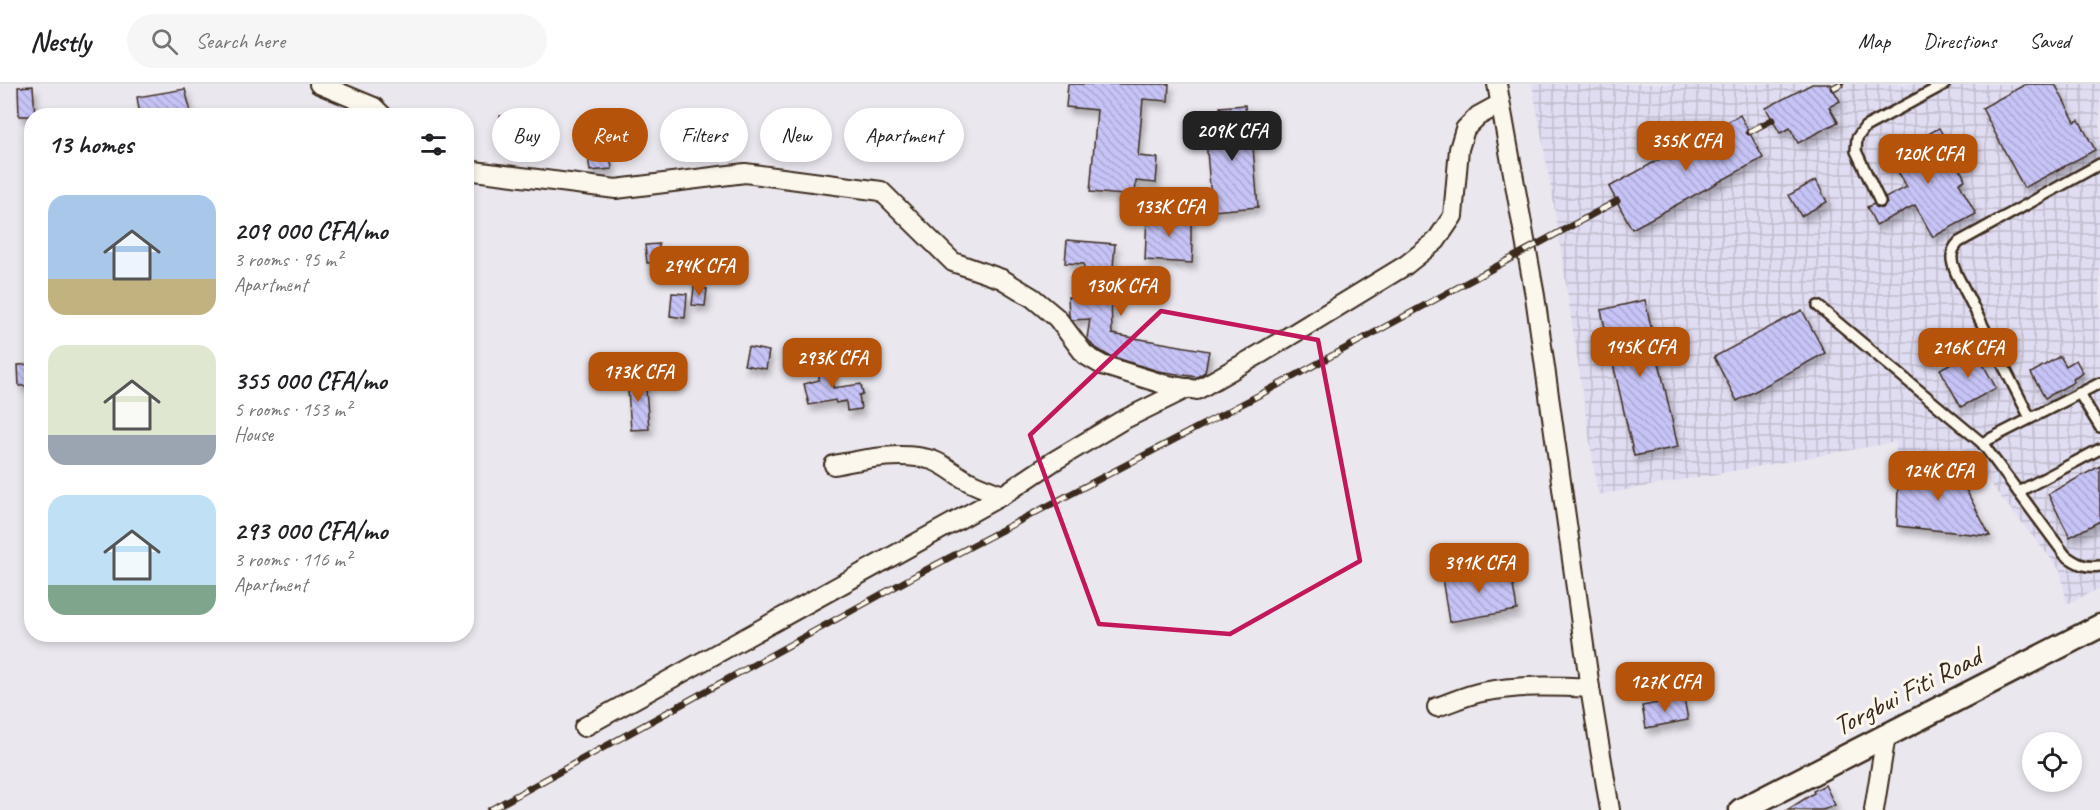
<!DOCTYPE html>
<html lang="en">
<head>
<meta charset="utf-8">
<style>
  :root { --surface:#fff; --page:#f6f6f6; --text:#202124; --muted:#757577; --line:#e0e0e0; --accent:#b45309 }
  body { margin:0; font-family:Caveat,sans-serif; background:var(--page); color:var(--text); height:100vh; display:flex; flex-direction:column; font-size:22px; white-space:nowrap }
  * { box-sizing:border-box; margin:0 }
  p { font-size:20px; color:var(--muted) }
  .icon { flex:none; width:33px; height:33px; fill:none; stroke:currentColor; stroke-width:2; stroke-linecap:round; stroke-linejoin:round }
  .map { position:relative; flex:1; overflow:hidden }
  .details { position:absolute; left:24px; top:24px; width:450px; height:534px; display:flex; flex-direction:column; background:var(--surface); border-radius:24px; box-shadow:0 3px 9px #0003 }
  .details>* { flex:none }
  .hud { position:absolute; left:492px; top:24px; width:570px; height:54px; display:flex; gap:12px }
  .buttons { position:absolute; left:2022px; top:648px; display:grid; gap:12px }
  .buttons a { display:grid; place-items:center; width:60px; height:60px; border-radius:50%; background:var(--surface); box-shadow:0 3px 9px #0003; font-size:30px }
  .price { position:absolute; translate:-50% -51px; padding:0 14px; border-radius:12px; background:var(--accent); color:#fff; font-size:20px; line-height:39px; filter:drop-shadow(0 2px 3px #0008) }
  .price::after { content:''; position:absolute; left:50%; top:36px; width:18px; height:14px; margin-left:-9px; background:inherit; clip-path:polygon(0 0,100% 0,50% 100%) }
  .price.selected { background:#222; color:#fff }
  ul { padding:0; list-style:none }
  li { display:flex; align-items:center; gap:18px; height:150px; padding:0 24px }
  li span { display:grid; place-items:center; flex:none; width:168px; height:120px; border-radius:18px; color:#555 }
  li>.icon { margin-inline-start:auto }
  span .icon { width:72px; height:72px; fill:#fffc; stroke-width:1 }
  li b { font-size:26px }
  h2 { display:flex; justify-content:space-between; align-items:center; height:72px; padding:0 24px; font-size:26px }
  .pill { padding:0 21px; border-radius:27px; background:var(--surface); box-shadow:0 3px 9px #0003; font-size:21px; line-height:54px }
  .pill.selected { background:var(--accent); color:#fff }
  header { display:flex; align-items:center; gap:36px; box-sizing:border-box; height:84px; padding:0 30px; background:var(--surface); border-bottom:2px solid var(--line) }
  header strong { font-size:28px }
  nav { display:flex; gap:33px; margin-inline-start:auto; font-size:21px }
  .search { width:420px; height:54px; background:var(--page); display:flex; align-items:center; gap:15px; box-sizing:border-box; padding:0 21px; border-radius:33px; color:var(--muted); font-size:22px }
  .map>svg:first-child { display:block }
  .industrial { fill:url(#industrial-grid) }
  .building { fill:url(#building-back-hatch); stroke:#3b2a1e; stroke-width:1.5; filter:url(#shadow) }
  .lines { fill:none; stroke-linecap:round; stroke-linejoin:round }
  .service-casing { stroke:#3b2a1e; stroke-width:14 }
  .minor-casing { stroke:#3b2a1e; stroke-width:22 }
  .tertiary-casing { stroke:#3b2a1e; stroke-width:27 }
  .service { stroke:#fbf7ec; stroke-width:9 }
  .minor { stroke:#fbf7ec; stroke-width:18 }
  .tertiary { stroke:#fbf7ec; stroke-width:22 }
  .rail-casing { stroke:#3b2a1e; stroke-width:7 }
  .rail { stroke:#fbf7ec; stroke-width:4.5; stroke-dasharray:14; stroke-linecap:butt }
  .marked { fill:none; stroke:#c2185b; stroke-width:4.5; stroke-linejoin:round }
  .labels { text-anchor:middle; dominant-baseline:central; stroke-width:6; stroke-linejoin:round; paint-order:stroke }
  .street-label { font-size:28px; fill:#3b2a1e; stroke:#fbf7ec }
</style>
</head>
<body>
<header>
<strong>Nestly</strong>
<div class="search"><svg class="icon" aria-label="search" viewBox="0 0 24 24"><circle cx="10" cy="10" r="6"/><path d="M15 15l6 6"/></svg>Search here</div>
<nav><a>Map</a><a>Directions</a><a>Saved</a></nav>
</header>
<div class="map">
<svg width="2100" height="726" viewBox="0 0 2100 726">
  <defs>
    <pattern id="industrial-grid" width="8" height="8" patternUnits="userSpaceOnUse" patternTransform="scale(1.5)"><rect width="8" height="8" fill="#e0dcf1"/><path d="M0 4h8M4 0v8" fill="none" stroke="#c1bdce"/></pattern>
    <pattern id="building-back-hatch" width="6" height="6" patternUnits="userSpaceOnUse" patternTransform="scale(1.5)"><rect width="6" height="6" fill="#c6c3f6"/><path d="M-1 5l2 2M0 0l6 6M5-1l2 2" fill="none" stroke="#aba8d2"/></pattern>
    <filter id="shadow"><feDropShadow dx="3.5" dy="6" stdDeviation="3" flood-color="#0004"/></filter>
  </defs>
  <rect width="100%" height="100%" fill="#ebe7ef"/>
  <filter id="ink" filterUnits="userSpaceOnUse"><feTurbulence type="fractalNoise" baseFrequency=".0167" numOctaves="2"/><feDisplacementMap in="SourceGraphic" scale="12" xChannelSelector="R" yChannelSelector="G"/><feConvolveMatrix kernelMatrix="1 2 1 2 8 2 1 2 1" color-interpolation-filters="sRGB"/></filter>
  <g filter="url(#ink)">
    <path class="industrial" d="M1532 0H2100V504L2067 520 2060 486 1961 364 1948 372 1990 452 1897 442 1896 358 1598 411 1553 115Z"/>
    <g class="building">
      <path d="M1068 0H1169L1168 17 1143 15 1138 72 1158 74 1156 99 1136 97 1135 112 1090 108 1097 26 1066 23Z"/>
      <path d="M1812 0H1830L1840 17 1829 23 1838 38 1798 59 1790 44 1780 49 1766 24Z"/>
      <path d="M2026 0H2055L2075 38 2079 36 2095 66 2024 104 1982 24Z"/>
      <path d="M33 2 35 32H19L18 3Z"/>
      <path d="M185 5 192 32H173L172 28 140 32 137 13Z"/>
      <path d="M1245 21 1247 40H1251L1258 123 1212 127 1205 44 1222 43 1220 23Z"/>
      <path d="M1740 31 1763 74 1632 145 1609 103Z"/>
      <rect x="500" y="32" width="14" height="14"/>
      <path d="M1939 44 1955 72 1965 96 1959 99 1976 130 1933 153 1915 121 1876 141 1867 123 1874 120 1877 124H1883L1887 119 1885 114 1907 103 1889 72Z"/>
      <path d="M610 70 612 85 590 87 588 72Z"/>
      <path d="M1816 96 1827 118 1801 132 1789 111Z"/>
      <path d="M1191 130V161H1193L1192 179 1145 176 1147 131Z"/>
      <path d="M1067 156 1115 160 1111 207 1112 250 1209 267 1205 288 1197 293 1158 287 1107 271 1093 262 1087 254 1090 235 1072 236 1069 232 1068 213 1082 212 1084 180 1065 179Z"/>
      <path d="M659 160 660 178 647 179 645 161Z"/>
      <path d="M694 203 707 205 705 222 692 221Z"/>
      <path d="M672 209 687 210 685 234 670 232Z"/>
      <path d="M1645 216 1678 363 1634 372 1601 226Z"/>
      <path d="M1802 226 1825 269 1737 317 1714 273Z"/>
      <path d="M748 263 769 267 766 285 744 281Z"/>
      <path d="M1975 266 1996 304 1961 323 1940 285Z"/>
      <path d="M2060 272 2066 282 2076 276 2083 289 2073 295 2074 298 2045 314 2031 289Z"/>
      <path d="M820 275 834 276 833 304 861 300 863 310 859 311 861 325 847 327 846 317 836 319 835 316 809 321 804 300 819 296Z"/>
      <path d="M32 280V302H19L18 281Z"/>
      <path d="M645 292 649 345 631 346 627 293Z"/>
      <path d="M1948 371 1990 452 1897 442 1898 399Z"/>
      <path d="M2100 382V437L2070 453 2048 410Z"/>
      <path d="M1510 483 1517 526 1449 538 1442 494Z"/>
      <path d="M1684 614 1688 636 1646 644 1642 622Z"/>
      <path d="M1825 701 1835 721 1823 726H1787L1814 709 1813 707Z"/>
    </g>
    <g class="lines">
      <defs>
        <g id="service">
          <path d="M1880 118 1856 67 1857 54 1865 43 1945 0"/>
          <path d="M1818 222 1982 359 2065 471C2077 480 2085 484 2100 482"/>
          <path d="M2079 309 2100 343"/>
          <path d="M2030 334 1956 189C1951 177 1949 168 1959 158L2100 80"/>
          <path d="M1982 359 2100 299"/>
          <path d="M2018 408 2100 365"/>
        </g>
        <g id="minor">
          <path d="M319 0 374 23 383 32"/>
          <path d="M1497 0 1535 212 1590 604 1610 726"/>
          <path d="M466 86 616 105 745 89 881 107 953 178 1002 195 1033 214 1057 234 1085 271 1102 281 1163 300 1197 306 1260 270 1406 181 1436 157 1453 132 1459 65 1465 45 1478 32 1500 20"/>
          <path d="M834 381C865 375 901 367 932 376 946 381 956 391 968 397 979 403 992 407 1003 411"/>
          <path d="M1437 623C1452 618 1467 611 1482 608 1518 601 1554 602 1590 604"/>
          <path d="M584 643 1003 411 1054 377 1121 337 1188 304"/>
          <path d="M1874 726 1886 651"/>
        </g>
        <path id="tertiary" d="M1741 726 2100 542"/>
      </defs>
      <use href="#service" class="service-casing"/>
      <use href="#minor" class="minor-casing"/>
      <use href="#tertiary" class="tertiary-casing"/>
      <use href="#service" class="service"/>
      <use href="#minor" class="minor"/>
      <use href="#tertiary" class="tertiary"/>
      <defs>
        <g id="rail">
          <path d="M1833 4 1841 0"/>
          <path d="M1749 48 1772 36"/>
          <path d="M490 726 920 489 1265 308 1617 117"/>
        </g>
      </defs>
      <use href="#rail" class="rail-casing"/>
      <use href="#rail" class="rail"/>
    </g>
  </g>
  <path class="marked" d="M1161 227 1318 256 1360 477 1230 550 1099 540 1030 351Z"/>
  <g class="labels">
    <g class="street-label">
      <text transform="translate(1907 607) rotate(-27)">Torgbui Fiti Road</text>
    </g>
  </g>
</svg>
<div class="buttons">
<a><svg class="icon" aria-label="locate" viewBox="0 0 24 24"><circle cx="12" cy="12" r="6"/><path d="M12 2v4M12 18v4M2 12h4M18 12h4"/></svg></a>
</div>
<b class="price selected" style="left:1232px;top:78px">209K CFA</b>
<b class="price" style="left:1686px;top:88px">355K CFA</b>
<b class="price" style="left:1928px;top:101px">120K CFA</b>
<b class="price" style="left:1169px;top:154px">133K CFA</b>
<b class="price" style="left:699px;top:213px">294K CFA</b>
<b class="price" style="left:1121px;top:233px">130K CFA</b>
<b class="price" style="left:1640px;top:294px">145K CFA</b>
<b class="price" style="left:1968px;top:295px">216K CFA</b>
<b class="price" style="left:832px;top:305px">293K CFA</b>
<b class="price" style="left:638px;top:319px">173K CFA</b>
<b class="price" style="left:1938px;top:418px">124K CFA</b>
<b class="price" style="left:1479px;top:510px">391K CFA</b>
<b class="price" style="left:1665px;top:629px">127K CFA</b>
<div class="hud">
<a class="pill">Buy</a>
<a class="pill selected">Rent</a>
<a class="pill">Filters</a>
<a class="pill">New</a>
<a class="pill">Apartment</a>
</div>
<section class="details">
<h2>13 homes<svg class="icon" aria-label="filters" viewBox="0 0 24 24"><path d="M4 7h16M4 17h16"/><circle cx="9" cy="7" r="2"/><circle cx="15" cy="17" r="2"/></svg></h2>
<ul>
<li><span style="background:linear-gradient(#a9c7e8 70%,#c2b280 0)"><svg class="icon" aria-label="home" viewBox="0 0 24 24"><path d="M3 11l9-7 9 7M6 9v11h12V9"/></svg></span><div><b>209 000 CFA/mo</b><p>3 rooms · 95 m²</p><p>Apartment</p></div></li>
<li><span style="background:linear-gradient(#dfe7d0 75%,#9aa5b1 0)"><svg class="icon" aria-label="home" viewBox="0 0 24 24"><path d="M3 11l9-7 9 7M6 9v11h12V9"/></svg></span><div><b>355 000 CFA/mo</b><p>5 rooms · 153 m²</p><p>House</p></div></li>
<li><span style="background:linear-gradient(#bfe0f5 75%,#7fa58c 0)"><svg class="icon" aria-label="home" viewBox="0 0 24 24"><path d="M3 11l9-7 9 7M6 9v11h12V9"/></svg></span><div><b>293 000 CFA/mo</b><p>3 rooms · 116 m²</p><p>Apartment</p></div></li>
</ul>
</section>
</div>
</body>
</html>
